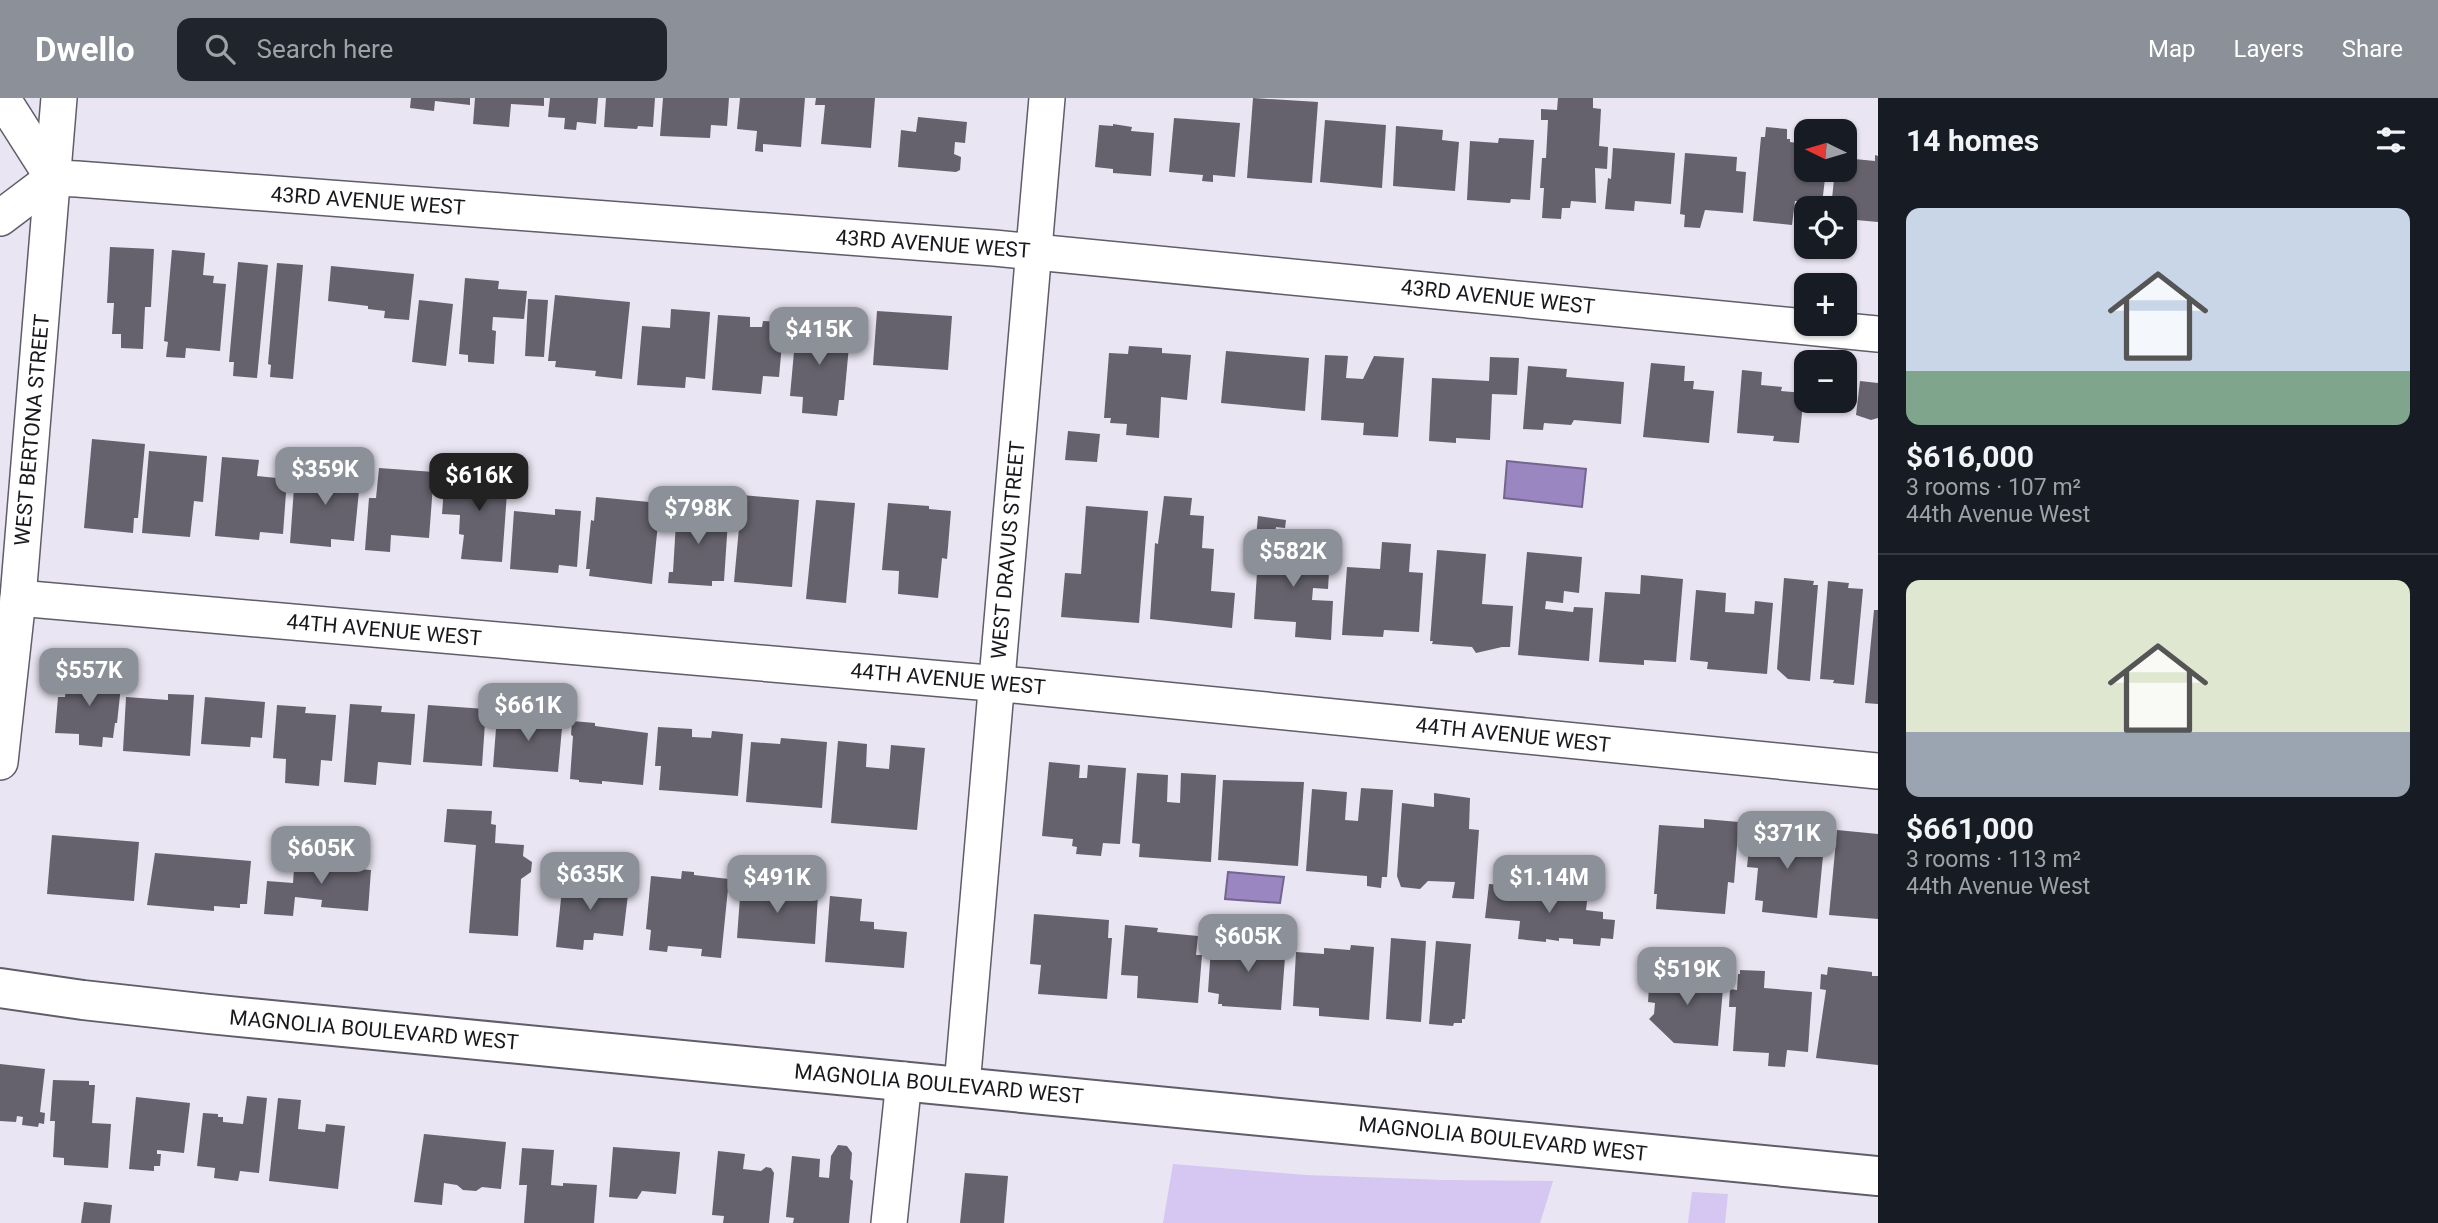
<!DOCTYPE html>
<html lang="en">
<head>
<meta charset="utf-8">
<style>
  :root { --surface:#171b24; --page:#20242c; --text:#f1f3f6; --muted:#9ea1a6; --line:#363941; --accent:#8c9099 }
  body { margin:0; font-family:Roboto,sans-serif; background:var(--page); color:var(--text); height:100vh; display:flex; flex-direction:column; font-size:26px; white-space:nowrap }
  * { box-sizing:border-box; margin:0 }
  p { font-size:23px; color:var(--muted) }
  .icon { flex:none; width:38px; height:38px; fill:none; stroke:currentColor; stroke-width:2; stroke-linecap:round; stroke-linejoin:round }
  .map { position:relative; flex:1; overflow:hidden }
  .panel { display:flex; flex-direction:column; background:var(--surface); width:560px }
  .panel>* { flex:none }
  .needle { width:46px; rotate:275deg }
  .tools { position:absolute; left:1794px; top:21px; display:grid; gap:14px }
  .tools a { display:grid; place-items:center; width:63px; height:63px; border-radius:14px; background:var(--surface); box-shadow:0 2px 5px #0004; font-size:35px }
  .price { position:absolute; translate:-50% -60px; padding:0 16px; border-radius:14px; background:var(--accent); color:#fff; font-size:23px; line-height:46px; filter:drop-shadow(0 2px 4px #0008) }
  .price::after { content:''; position:absolute; left:50%; top:42px; width:21px; height:16px; margin-left:-10px; background:inherit; clip-path:polygon(0 0,100% 0,50% 100%) }
  .price.active { background:#222; color:#fff }
  ul { padding:0; list-style:none }
  li { display:grid; align-content:center; gap:14px; height:371px; padding:0 28px }
  li+li { border-top:2px solid var(--line) }
  li span { display:grid; place-items:center; height:217px; border-radius:14px; color:#555 }
  li>.icon { margin-inline-start:auto }
  span .icon { width:126px; height:126px; fill:#fffc; stroke-width:1 }
  li b { font-size:30px }
  h2 { display:flex; justify-content:space-between; align-items:center; height:84px; padding:0 28px; font-size:30px }
  header { display:flex; align-items:center; gap:42px; box-sizing:border-box; height:98px; padding:0 35px; background:var(--accent); color:#fff }
  header strong { font-size:33px }
  nav { display:flex; gap:38px; margin-inline-start:auto; font-size:24px }
  .search { width:490px; height:63px; background:var(--page); display:flex; align-items:center; gap:18px; box-sizing:border-box; padding:0 24px; border-radius:14px; color:var(--muted); font-size:26px }
  main { display:flex; flex:1; min-height:0 }
  .map>svg:first-child { display:block }
  .green { fill:#d5c6f2 }
  .water { fill:#9a86c0; stroke:#74658f; stroke-width:2 }
  .building { fill:#65626d }
  .lines { fill:none; stroke-linecap:round; stroke-linejoin:round }
  .minor-casing { stroke:#605c68; stroke-width:38 }
  .tertiary-casing { stroke:#605c68; stroke-width:42 }
  .minor { stroke:#fff; stroke-width:35 }
  .tertiary { stroke:#fff; stroke-width:38 }
  .labels { text-anchor:middle; dominant-baseline:central; stroke-width:7; stroke-linejoin:round; paint-order:stroke }
  .street-label { font-size:21px; fill:#1a181d; stroke:#fff }
</style>
</head>
<body>
<header>
<strong>Dwello</strong>
<div class="search"><svg class="icon" aria-label="search" viewBox="0 0 24 24"><circle cx="10" cy="10" r="6"/><path d="M15 15l6 6"/></svg>Search here</div>
<nav><a>Map</a><a>Layers</a><a>Share</a></nav>
</header>
<main>
<div class="map">
<svg width="1878" height="1125" viewBox="0 0 1878 1125">
  <rect width="100%" height="100%" fill="#e9e5f2"/>
  <g class="green">
    <path d="M1173 1066 1306 1077 1443 1082 1553 1083 1540 1125H1163Z"/>
    <path d="M1692 1094 1728 1096 1725 1125H1688Z"/>
  </g>
  <g class="water">
    <path d="M1507 363 1586 371 1582 409 1504 400Z"/>
    <path d="M1228 774 1284 779 1280 805 1225 801Z"/>
  </g>
  <g class="building">
    <path d="M411 0H470V7L435 3 434 13 410 10Z"/>
    <path d="M475 0H544V8L511 6 509 29 473 26Z"/>
    <path d="M550 0H598L596 26 577 24 576 32 564 31 565 20 548 19Z"/>
    <path d="M606 0H655L653 29 638 28 637 31 604 29Z"/>
    <path d="M663 0H729L727 28 711 27 710 40 660 38Z"/>
    <path d="M740 0H805L801 49 763 46V54L755 53 757 33 737 31Z"/>
    <path d="M816 0H875L871 50 821 46 825 7H815Z"/>
    <path d="M1253 0 1318 4 1312 85 1247 80Z"/>
    <path d="M1558 0H1593V10L1601 11 1599 48 1608 49 1607 71 1595 70 1596 105 1571 103 1570 110H1562L1561 121 1542 120 1544 90H1540L1542 60H1546L1548 22H1541V11L1557 12Z"/>
    <path d="M918 19 967 24 965 45 955 44 954 56 961 59 960 72 956 74 898 69 901 32 916 34Z"/>
    <path d="M1174 20 1240 25 1235 79 1213 77V84L1202 83 1203 77 1169 74Z"/>
    <path d="M1325 22 1386 27 1382 90 1320 84Z"/>
    <path d="M1113 26 1132 29 1131 33 1154 35 1151 78 1113 75V71L1095 69 1099 27 1113 28Z"/>
    <path d="M1396 28 1443 32 1442 42 1459 44 1455 93 1393 88Z"/>
    <path d="M1766 29 1787 31V41H1790V44L1806 46V72H1826L1822 106 1795 103 1792 127 1753 123 1761 39H1765Z"/>
    <path d="M1499 40 1534 42 1530 102 1511 101 1510 105 1467 102 1470 43 1498 45Z"/>
    <path d="M1613 50 1675 55 1671 106 1635 103 1634 113 1605 111 1608 80 1611 81Z"/>
    <path d="M1685 55 1737 59 1736 73 1746 74 1743 115 1705 112 1700 130 1684 129 1685 117 1680 116Z"/>
    <path d="M1875 57 1878 58V124L1856 122 1855 134 1851 133V138L1844 137V110H1831L1835 72H1844V60L1875 63Z"/>
    <path d="M110 149 154 151 151 209H145L143 251 121 250V236H112L114 205H107Z"/>
    <path d="M172 152 205 155 203 177 214 178 213 185 226 186 220 253 186 250 185 260 166 259 168 244 164 243Z"/>
    <path d="M238 164 268 167 257 280 233 278 234 264H229Z"/>
    <path d="M277 165 303 167 293 281 270 279 271 267 268 266Z"/>
    <path d="M331 168 414 176 409 222 384 220 385 213 368 211V208L328 203Z"/>
    <path d="M465 180 499 183 498 191 527 193 524 221 493 219 492 232 496 233 494 266 468 264V257L459 256Z"/>
    <path d="M555 197 630 204 622 281 595 278 596 273 555 269 556 263H548Z"/>
    <path d="M528 201 548 202 544 259 525 258Z"/>
    <path d="M419 202 453 206 446 268 412 264Z"/>
    <path d="M671 211 710 214 705 281 686 279 685 290 637 287 642 228 670 230Z"/>
    <path d="M877 213 952 218 948 272 873 267Z"/>
    <path d="M718 217 750 219V229H762L763 223 784 224 779 279 763 278 761 296 712 292Z"/>
    <path d="M797 220 833 223 832 236 850 237 844 302H839L837 318 802 315 803 299 790 298Z"/>
    <path d="M1129 248 1162 250V255L1191 257 1187 302 1161 299 1159 340 1126 337 1127 326 1110 325 1111 320H1104L1109 255 1128 256Z"/>
    <path d="M1226 253 1309 260 1305 313 1221 305Z"/>
    <path d="M1325 257 1348 258 1346 280 1363 281 1374 258 1404 260 1398 339 1363 337 1364 325 1321 322Z"/>
    <path d="M1490 259 1519 260 1517 297 1492 296 1490 342 1456 340V345L1429 343 1432 280 1489 283Z"/>
    <path d="M1651 265 1685 268 1684 283H1694L1693 291 1714 293 1709 345 1643 339Z"/>
    <path d="M1528 268 1567 271 1566 279 1624 284 1621 326 1574 322 1571 327 1544 325 1543 332 1523 331Z"/>
    <path d="M1742 272 1762 274 1761 287 1782 289 1781 293 1804 295 1799 345 1773 343 1774 338 1737 335Z"/>
    <path d="M1860 283 1878 285V320L1871 322 1856 317Z"/>
    <path d="M1068 333 1100 336 1097 364 1065 362Z"/>
    <path d="M92 341 145 346 138 420H134L133 435 84 430Z"/>
    <path d="M149 353 207 358 203 404 194 403 190 439 142 435Z"/>
    <path d="M222 359 259 362 257 378 287 381 283 436 260 434 259 442 215 438Z"/>
    <path d="M494 366 505 367 503 381H508L502 464 461 461 464 437 459 436 460 417 442 416 445 376 493 379Z"/>
    <path d="M305 368 361 373 354 443 331 441V449L290 445 294 390 300 391 301 379H304Z"/>
    <path d="M379 370 434 374 429 440 391 437 390 454 365 452 369 400H376Z"/>
    <path d="M742 397 799 402 792 489 734 484Z"/>
    <path d="M1164 398 1192 400 1190 417 1204 418 1202 450 1214 451 1211 493 1235 495 1232 530 1150 521 1155 445 1158 446Z"/>
    <path d="M596 399 660 405 652 486 589 478 590 471H586L591 422 594 423Z"/>
    <path d="M816 402 855 405 846 505 806 501Z"/>
    <path d="M888 405 929 408V411L951 413 947 461 942 460 938 500 898 496 899 473 882 472Z"/>
    <path d="M665 407 699 411V409H714V421L728 422 724 483H712V488L668 485 669 474H673L676 424H673V420H664Z"/>
    <path d="M1086 408 1148 413 1139 525 1061 519 1065 475 1081 476Z"/>
    <path d="M555 411 581 413 577 469 559 467 558 475 510 471 514 413 555 417Z"/>
    <path d="M1258 418 1286 422 1285 430 1276 429 1274 441 1256 439Z"/>
    <path d="M1259 444 1310 447 1309 456 1330 458 1328 491 1313 490 1312 502 1333 503 1331 542 1295 539 1296 524 1254 521Z"/>
    <path d="M1382 444 1411 446 1409 474 1423 475 1419 534 1384 532 1383 539 1342 537 1347 469 1380 471Z"/>
    <path d="M1437 452 1486 456 1482 506 1513 508 1510 549H1502L1476 555 1472 549 1432 546 1433 543H1430Z"/>
    <path d="M1527 454 1582 459 1579 495 1564 493 1563 505 1546 503 1545 511 1573 514 1574 509 1593 510 1589 563 1518 557Z"/>
    <path d="M1641 477 1683 481 1676 564 1644 562V567L1599 564 1605 494 1640 496Z"/>
    <path d="M1784 480 1814 483 1813 487H1818L1810 583 1788 581 1777 571Z"/>
    <path d="M1828 483 1849 485 1848 490 1863 491 1854 587 1833 585 1834 582 1820 581Z"/>
    <path d="M1696 492 1726 495 1725 514 1754 516 1755 503 1773 505 1767 576 1707 571 1708 564 1690 562Z"/>
    <path d="M1874 512H1878V606L1865 605Z"/>
    <path d="M67 574 122 579 117 625H115L113 640 103 639 102 649 79 647V636L55 635 58 599H65Z"/>
    <path d="M168 596 194 597 190 658 123 653 126 599 168 602Z"/>
    <path d="M205 599 265 604 262 640 251 639 250 649 201 646Z"/>
    <path d="M350 606 382 608 381 614 415 616 411 667 378 664 376 687 344 684Z"/>
    <path d="M277 607 306 609 305 615 336 617 332 663 321 662 319 688 285 685 286 661 273 660Z"/>
    <path d="M428 607 486 611 482 668 423 664Z"/>
    <path d="M528 616 563 619 558 674 493 669 497 618 527 621Z"/>
    <path d="M572 623 595 625V628L648 635 643 687 602 683V686L579 684V682L570 681 573 638 571 637Z"/>
    <path d="M658 629 692 631V639L711 640 712 633 743 636 738 698 659 692 661 668H655Z"/>
    <path d="M781 640 827 644 822 710 746 704 751 644 780 646Z"/>
    <path d="M838 643 867 646 866 669 889 671 891 647 925 650 917 732 831 725Z"/>
    <path d="M1049 664 1080 667 1079 680H1087L1088 667 1126 670 1120 746 1103 745 1101 758 1076 756 1077 749 1072 748 1073 741 1042 738Z"/>
    <path d="M1137 675 1168 677 1167 704 1180 705 1181 675 1216 677 1211 764 1139 759 1140 746 1132 745Z"/>
    <path d="M1223 682 1304 684 1298 768 1218 762Z"/>
    <path d="M1361 690 1393 692 1387 779H1382L1381 790 1367 788V778L1306 773 1312 691 1347 694 1345 722 1358 723Z"/>
    <path d="M1434 695 1470 700 1469 731 1479 732 1474 801 1452 800 1455 784 1428 783 1420 791 1401 789 1397 778 1402 705 1434 709Z"/>
    <path d="M447 711 492 713 491 726 496 727 495 745 524 747 523 758 532 764 531 774 521 781 518 838 469 835 476 747 444 744Z"/>
    <path d="M1704 721 1739 724 1734 785 1728 784 1725 816 1656 811 1657 796H1654L1659 727 1704 730Z"/>
    <path d="M1751 730 1825 737 1817 820 1762 814 1763 803 1755 802 1758 770 1747 769Z"/>
    <path d="M1837 732 1878 736V821L1829 817Z"/>
    <path d="M52 737 139 744 134 803 47 796Z"/>
    <path d="M155 755 251 763 247 806H240V810L214 808V813L147 807Z"/>
    <path d="M295 757 357 762 356 771 371 772 368 813 321 809 322 802 295 799 293 818 264 816 267 783 293 785Z"/>
    <path d="M682 773 694 774V777L729 781 721 860 701 858 702 851 668 848 667 854 649 852 651 832 646 831 651 778 681 781Z"/>
    <path d="M563 781 629 788 623 838 594 835 593 842H584L583 852 556 849Z"/>
    <path d="M741 785 784 788 783 794 818 797 815 846 737 840Z"/>
    <path d="M1489 786 1551 791 1550 797H1557V792L1588 795 1586 812 1603 814V821L1615 822 1613 841 1601 840 1600 848 1573 846V841L1559 840V843L1546 841V844L1518 841 1520 823 1485 820Z"/>
    <path d="M830 798 862 801 860 823 874 824V831L907 834 904 870 825 864Z"/>
    <path d="M1034 816 1109 822 1108 840H1112L1107 901 1038 896 1041 867 1030 866Z"/>
    <path d="M1125 827 1158 830 1157 834 1198 838 1196 857H1202L1198 905 1137 900 1138 878 1121 877Z"/>
    <path d="M1391 840 1426 843 1421 924 1386 921Z"/>
    <path d="M1223 841 1286 846 1281 912 1222 908V906H1218L1219 896 1208 894 1211 849 1222 850Z"/>
    <path d="M1436 843 1471 846 1465 921H1462V925H1454L1453 928 1429 926Z"/>
    <path d="M1351 847 1374 849 1369 922 1319 918V910L1293 908 1296 854 1324 856V850L1350 852Z"/>
    <path d="M1828 869 1872 874V878H1878V967L1816 960 1826 892 1820 891 1821 876 1827 877Z"/>
    <path d="M1740 872 1765 873 1764 890 1812 894 1808 954 1787 952 1785 969 1768 968 1769 955 1733 953 1736 909H1729L1730 891 1737 892 1738 876H1740Z"/>
    <path d="M1650 874 1724 879 1718 948 1674 945 1649 921 1654 916 1655 905 1648 904Z"/>
    <path d="M0 966 45 971 40 1014 45 1015 44 1026 39 1025 38 1029 22 1027 23 1019 17 1018 16 1024 0 1023Z"/>
    <path d="M53 982 89 983V987H95L92 1025 111 1026 108 1070 64 1067V1060L53 1059 55 1023H50Z"/>
    <path d="M247 998 267 1000 259 1075 240 1073 238 1083 214 1080 215 1070 197 1068 203 1015 218 1016V1019H223V1024L243 1026Z"/>
    <path d="M136 999 190 1005 184 1055 157 1052V1056H161L160 1068H154V1073L129 1071Z"/>
    <path d="M278 1000 301 1002 298 1031 325 1034 326 1026 345 1028 338 1091 269 1083Z"/>
    <path d="M424 1036 506 1044 501 1091 482 1089 476 1093 463 1092 457 1087 444 1085 442 1107 414 1104Z"/>
    <path d="M838 1047 847 1048 852 1055 850 1081 853 1083 849 1125H793L794 1120 786 1119 792 1058 820 1061 819 1079 829 1080 831 1058Z"/>
    <path d="M613 1049 680 1054 676 1096 642 1093 637 1101 609 1099Z"/>
    <path d="M522 1050 554 1052 551 1087 563 1088V1085L597 1087 594 1125H524L527 1087H519Z"/>
    <path d="M718 1053 745 1056 743 1071 761 1073 766 1069 771 1070 774 1075 769 1125H723L724 1118 712 1117Z"/>
    <path d="M965 1075 1008 1078 1004 1125H960Z"/>
    <path d="M84 1104 112 1107 110 1125H81Z"/>
  </g>
  <g class="lines">
    <defs>
      <g id="minor">
        <path d="M2 0 53 80"/>
        <path d="M0 120 53 80 77 81 994 150 1878 236"/>
        <path d="M18 500 1024 588 1878 673"/>
        <path d="M0 664 18 500 59 0"/>
        <path d="M962 988 1047 0"/>
        <path d="M889 1125 904 982"/>
      </g>
      <path id="tertiary" d="M0 890 83 902 209 916 1878 1078"/>
    </defs>
    <use href="#minor" class="minor-casing"/>
    <use href="#tertiary" class="tertiary-casing"/>
    <use href="#minor" class="minor"/>
    <use href="#tertiary" class="tertiary"/>
  </g>
  <g class="labels">
    <g class="street-label">
      <text transform="translate(368 103) rotate(4)">43RD AVENUE WEST</text>
      <text transform="translate(933 146) rotate(4)">43RD AVENUE WEST</text>
      <text transform="translate(1498 199) rotate(6)">43RD AVENUE WEST</text>
      <text transform="translate(32 332) rotate(-85)">WEST BERTONA STREET</text>
      <text transform="translate(1008 452) rotate(-85)">WEST DRAVUS STREET</text>
      <text transform="translate(384 532) rotate(5)">44TH AVENUE WEST</text>
      <text transform="translate(948 581) rotate(5)">44TH AVENUE WEST</text>
      <text transform="translate(1513 637) rotate(6)">44TH AVENUE WEST</text>
      <text transform="translate(374 932) rotate(5)">MAGNOLIA BOULEVARD WEST</text>
      <text transform="translate(939 986) rotate(5)">MAGNOLIA BOULEVARD WEST</text>
      <text transform="translate(1503 1041) rotate(6)">MAGNOLIA BOULEVARD WEST</text>
    </g>
  </g>
</svg>
<div class="tools">
<a><svg class="needle" viewBox="-14 -14 28 28"><path d="M0-13l5 13h-10z" fill="#e53935"/><path d="M0 13l5-13h-10z" fill="#9ea1a6"/></svg></a>
<a><svg class="icon" aria-label="locate" viewBox="0 0 24 24"><circle cx="12" cy="12" r="6"/><path d="M12 2v4M12 18v4M2 12h4M18 12h4"/></svg></a>
<a>+</a>
<a>−</a>
</div>
<b class="price" style="left:819px;top:269px">$415K</b>
<b class="price" style="left:325px;top:409px">$359K</b>
<b class="price active" style="left:479px;top:415px">$616K</b>
<b class="price" style="left:698px;top:448px">$798K</b>
<b class="price" style="left:1293px;top:491px">$582K</b>
<b class="price" style="left:89px;top:610px">$557K</b>
<b class="price" style="left:528px;top:645px">$661K</b>
<b class="price" style="left:1787px;top:773px">$371K</b>
<b class="price" style="left:321px;top:788px">$605K</b>
<b class="price" style="left:590px;top:814px">$635K</b>
<b class="price" style="left:777px;top:817px">$491K</b>
<b class="price" style="left:1549px;top:817px">$1.14M</b>
<b class="price" style="left:1248px;top:876px">$605K</b>
<b class="price" style="left:1687px;top:909px">$519K</b>
</div>
<section class="panel">
<h2>14 homes<svg class="icon" aria-label="filters" viewBox="0 0 24 24"><path d="M4 7h16M4 17h16"/><circle cx="9" cy="7" r="2"/><circle cx="15" cy="17" r="2"/></svg></h2>
<ul>
<li><span style="background:linear-gradient(#c9d6e8 75%,#7fa58c 0)"><svg class="icon" aria-label="home" viewBox="0 0 24 24"><path d="M3 11l9-7 9 7M6 9v11h12V9"/></svg></span><div><b>$616,000</b><p>3 rooms · 107 m²</p><p>44th Avenue West</p></div></li>
<li><span style="background:linear-gradient(#dfe7d0 70%,#9aa5b1 0)"><svg class="icon" aria-label="home" viewBox="0 0 24 24"><path d="M3 11l9-7 9 7M6 9v11h12V9"/></svg></span><div><b>$661,000</b><p>3 rooms · 113 m²</p><p>44th Avenue West</p></div></li>
</ul>
</section>
</main>
</body>
</html>
